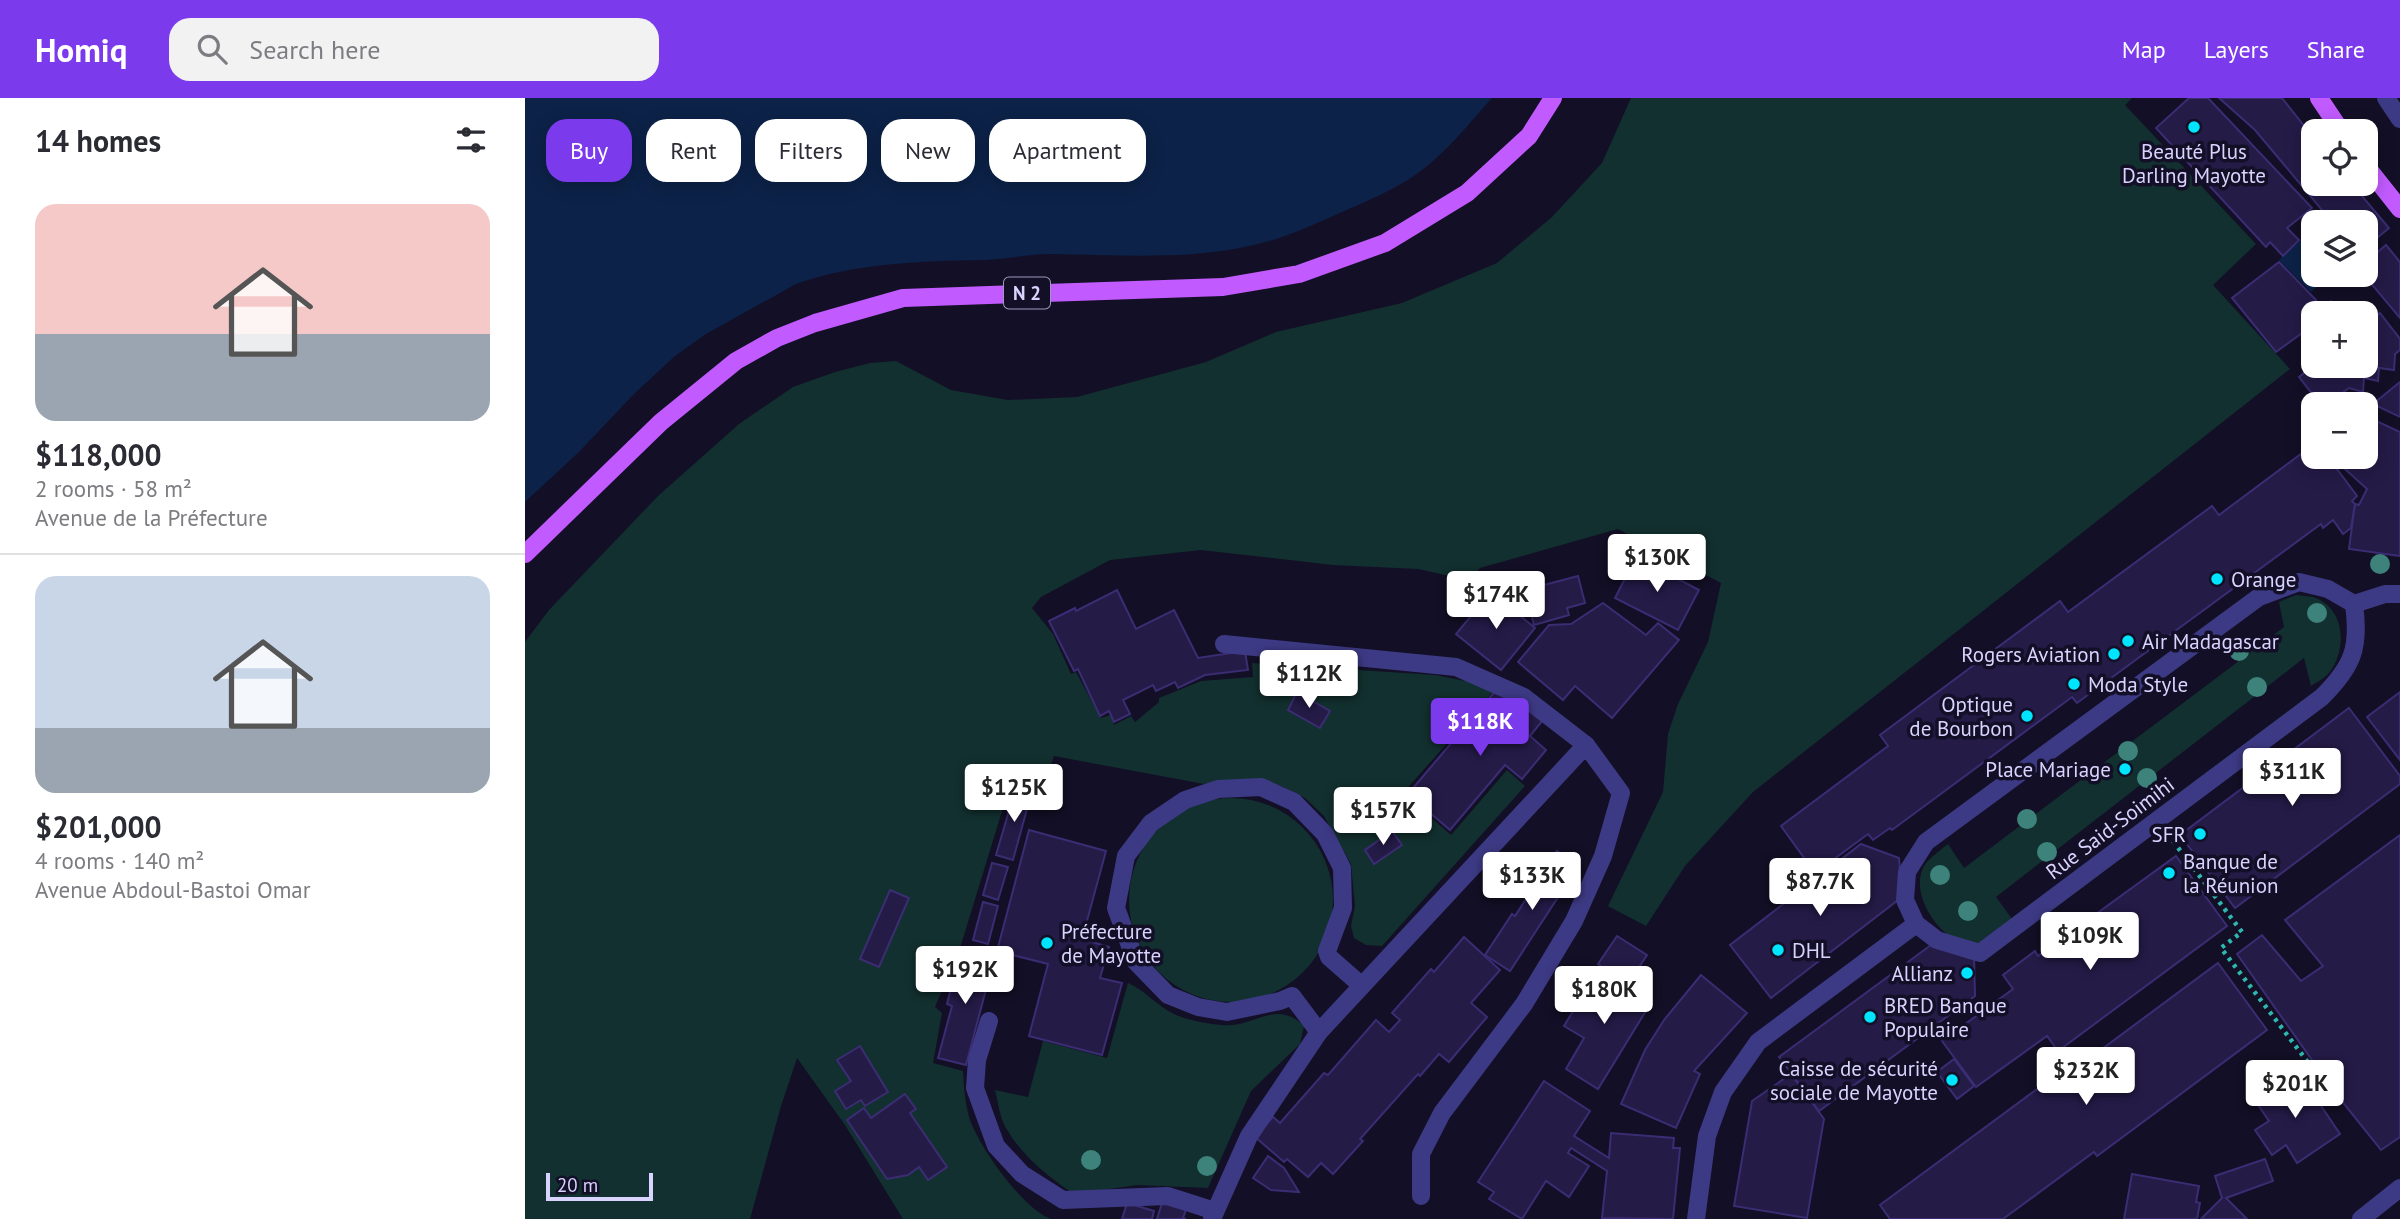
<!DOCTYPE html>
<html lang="en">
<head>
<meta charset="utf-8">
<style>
  :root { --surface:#fff; --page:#f2f2f3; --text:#2b2b33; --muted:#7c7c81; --line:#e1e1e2; --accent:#7c3aed }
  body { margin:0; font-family:"PT Sans",sans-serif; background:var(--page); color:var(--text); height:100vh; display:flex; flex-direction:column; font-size:26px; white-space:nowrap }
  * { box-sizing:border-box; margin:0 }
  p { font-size:23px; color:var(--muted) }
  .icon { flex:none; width:38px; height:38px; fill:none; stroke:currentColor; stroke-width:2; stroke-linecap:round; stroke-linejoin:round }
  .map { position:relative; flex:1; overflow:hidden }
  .details { display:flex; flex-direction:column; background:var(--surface); width:525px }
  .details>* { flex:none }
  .hud { position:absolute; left:21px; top:21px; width:665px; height:63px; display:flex; gap:14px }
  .buttons { position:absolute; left:1776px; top:21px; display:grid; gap:14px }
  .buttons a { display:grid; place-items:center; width:77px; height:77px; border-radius:14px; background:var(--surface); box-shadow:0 4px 18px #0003; font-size:35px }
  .scale { position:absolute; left:21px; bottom:18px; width:107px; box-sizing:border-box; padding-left:7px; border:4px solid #d9d4ff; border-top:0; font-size:19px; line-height:24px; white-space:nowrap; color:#d9d4ff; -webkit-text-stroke:5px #130f26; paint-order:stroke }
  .price { position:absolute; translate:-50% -60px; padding:0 16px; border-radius:7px; background:#fff; color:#222; font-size:23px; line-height:46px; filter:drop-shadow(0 2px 4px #0008) }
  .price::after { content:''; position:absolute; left:50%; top:42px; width:21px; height:16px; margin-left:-10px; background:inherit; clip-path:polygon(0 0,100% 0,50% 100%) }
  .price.active { background:var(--accent); color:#fff }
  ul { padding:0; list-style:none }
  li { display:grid; align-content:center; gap:14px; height:371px; padding:0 35px }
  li+li { border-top:2px solid var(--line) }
  li span { display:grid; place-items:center; height:217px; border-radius:21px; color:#555 }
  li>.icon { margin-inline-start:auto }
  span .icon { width:126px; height:126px; fill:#fffc; stroke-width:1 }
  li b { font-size:30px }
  h2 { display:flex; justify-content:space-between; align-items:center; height:84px; padding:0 35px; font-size:30px }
  .pill { padding:0 24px; border-radius:21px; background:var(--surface); box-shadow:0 4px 18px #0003; font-size:24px; line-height:63px }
  .pill.active { background:var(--accent); color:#fff }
  header { display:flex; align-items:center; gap:42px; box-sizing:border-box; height:98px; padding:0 35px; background:var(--accent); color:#fff }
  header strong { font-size:33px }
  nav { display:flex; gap:38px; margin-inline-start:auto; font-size:24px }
  .search { width:490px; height:63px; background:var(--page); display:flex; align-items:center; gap:18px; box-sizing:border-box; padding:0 24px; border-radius:21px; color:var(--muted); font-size:26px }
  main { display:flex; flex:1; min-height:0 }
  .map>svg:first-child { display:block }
  .green { fill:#12302f }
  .water { fill:#0c2248 }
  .building { fill:#241b47; stroke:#3b2d73; stroke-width:2 }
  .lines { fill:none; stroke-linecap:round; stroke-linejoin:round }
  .path { stroke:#2fb8b0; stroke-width:4.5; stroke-dasharray:3.5 5; stroke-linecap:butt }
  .service { stroke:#3d3a85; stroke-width:18 }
  .minor { stroke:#3d3a85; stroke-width:18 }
  .tertiary { stroke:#3d3a85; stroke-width:18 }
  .primary { stroke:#c25bff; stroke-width:18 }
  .tree { fill:#3d827b }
  .poi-dot { fill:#00e5ff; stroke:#130f26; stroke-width:2.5 }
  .labels { text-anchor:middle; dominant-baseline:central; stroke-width:7; stroke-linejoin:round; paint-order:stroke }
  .shield { fill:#130f26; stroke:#9e99be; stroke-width:2 }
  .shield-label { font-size:19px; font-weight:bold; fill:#d9d4ff }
  .poi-label { font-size:21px; fill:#d9d4ff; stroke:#130f26; text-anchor:start }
  .street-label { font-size:21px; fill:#d9d4ff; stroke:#130f26 }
</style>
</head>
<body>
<header>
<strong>Homiq</strong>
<div class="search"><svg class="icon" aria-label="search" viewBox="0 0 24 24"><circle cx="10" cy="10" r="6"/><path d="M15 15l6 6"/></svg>Search here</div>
<nav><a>Map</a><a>Layers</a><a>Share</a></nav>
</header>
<main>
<section class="details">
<h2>14 homes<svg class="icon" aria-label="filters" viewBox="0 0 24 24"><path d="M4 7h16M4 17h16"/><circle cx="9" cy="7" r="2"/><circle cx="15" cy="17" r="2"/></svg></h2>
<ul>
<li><span style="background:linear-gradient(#f6c9c9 60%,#9aa5b1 0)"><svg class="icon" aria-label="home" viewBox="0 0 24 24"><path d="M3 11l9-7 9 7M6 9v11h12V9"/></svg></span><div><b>$118,000</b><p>2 rooms · 58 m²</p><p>Avenue de la Préfecture</p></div></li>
<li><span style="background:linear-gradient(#c9d6e8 70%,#9aa5b1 0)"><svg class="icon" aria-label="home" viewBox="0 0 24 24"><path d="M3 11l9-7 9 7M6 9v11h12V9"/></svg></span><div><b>$201,000</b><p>4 rooms · 140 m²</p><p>Avenue Abdoul-Bastoi Omar</p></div></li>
</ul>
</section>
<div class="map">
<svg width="1875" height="1121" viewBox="0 0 1875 1121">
  <rect width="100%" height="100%" fill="#130f26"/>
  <g class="green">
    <path d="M1106 0H1607L1600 7 1731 146 1688 187 1765 271 1228 694 1160 768 1121 828 1083 808 1138 694 1143 636 1153 606 1183 544 1196 485 1093 431 955 470 943 482 893 471 808 467 676 452 585 462 516 499 507 510 528 536 546 576 551 574 576 620 586 617 589 627 606 618 610 624 634 604V600L676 583 728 579 727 565 910 577 972 589 878 695 926 737 982 672 1000 688 857 848 841 847 829 840 826 828 830 808 826 766 799 718 780 700 756 688 728 681 679 686 529 658 516 696 489 674 436 847 410 909 417 915 408 965 438 973C439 990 440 1006 445 1022 455 1050 498 1111 526 1121H378L320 1027 272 960 256 1008 225 1121H0V544L24 512 133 398 214 326 268 289 310 274 345 265 371 263 426 292 483 302 552 299 681 264 751 234 877 205 972 165 1027 119 1077 65Z"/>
    <path d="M1771 497C1776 498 1783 498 1788 499 1820 509 1823 551 1804 575 1800 580 1792 584 1786 588L1779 560 1471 799 1487 821 1452 846C1444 845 1432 844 1426 839 1406 826 1386 792 1399 768 1404 760 1416 752 1423 746L1439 770 1759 529 1754 504Z"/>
    <circle cx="706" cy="802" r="102"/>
    <path d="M603 885C620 892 632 908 649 916 661 922 683 926 697 927 731 930 750 900 779 928L775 946 726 993 683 1090 612 1087 549 1096C523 1079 497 1058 481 1030 475 1020 473 1004 470 992L503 999 518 943 582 960Z"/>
  </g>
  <g class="water">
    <path d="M0 0H967C948 21 930 44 909 62 883 86 850 100 817 114 796 123 776 133 754 140 679 164 604 157 528 156 505 156 482 161 459 162 397 163 330 165 271 186L181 236 150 258 109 296 53 355 0 404Z"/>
    <path d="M1788 129V177H1804L1786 194 1754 162Z"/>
  </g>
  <g class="building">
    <path d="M1664 0H1683L1787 110 1762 130 1774 142 1758 158 1745 144 1741 149 1631 30Z"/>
    <path d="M1694 0H1757L1788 39V86H1827L1864 130 1841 149V124H1807L1730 32Z"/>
    <path d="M1861 147 1875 164V220L1839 177H1841V164Z"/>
    <path d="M1754 164 1791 202 1787 209 1791 214 1806 203 1817 215H1788V227L1751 254 1707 200Z"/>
    <path d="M1855 215 1875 241V252L1870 256 1869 272 1854 270 1853 283 1839 280 1838 294 1824 290 1802 306H1795L1774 279 1788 268H1841V226Z"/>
    <path d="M1788 230V253L1778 240Z"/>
    <path d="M1875 284V319L1848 306Z"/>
    <path d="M1845 320 1875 334V458L1824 451 1830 406 1834 407 1842 391 1820 371 1826 359H1841V328Z"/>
    <path d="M1788 347V359H1803L1832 398 1827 403 1830 406 1826 430 1818 436 1808 422 1798 430 1796 426 1552 605 1547 599 1367 732 1365 730 1348 742 1343 736 1290 775 1256 728 1363 648 1355 637 1535 503 1543 514 1687 408 1694 417Z"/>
    <path d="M1111 459 1174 492 1153 532 1090 500Z"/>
    <path d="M1053 478 1060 505 1042 510 1044 517 1009 527 1000 492Z"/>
    <path d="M592 492 611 531 649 512 673 560 720 553 723 572 680 577 653 590 650 584 631 593 628 587 598 602 605 616 589 624 584 613 575 618 553 571 549 573 524 523 550 510 551 513Z"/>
    <path d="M966 494 1010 530 976 572 931 536Z"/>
    <path d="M1078 505 1121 537 1133 525 1154 542 1087 620 1050 588 1038 602 993 564 1024 527 1046 526Z"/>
    <path d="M972 591 1018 622 1005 638 1021 652 997 681 980 667 925 732 883 696Z"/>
    <path d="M772 594 805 613 795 630 763 612Z"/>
    <path d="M1875 594V662L1842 619Z"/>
    <path d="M1824 610 1875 678V686L1710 810 1655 737Z"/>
    <path d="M491 689 507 693 488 762 471 757Z"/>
    <path d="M504 732 581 753 557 841 584 849 575 880 597 885 577 957 504 938 523 866 472 853Z"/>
    <path d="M867 733 877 747 849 766 840 752Z"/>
    <path d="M1875 737V1039L1856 1052 1811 996 1712 856 1737 837 1776 883 1798 868 1760 822Z"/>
    <path d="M1336 746 1374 760 1377 799 1246 900 1205 847Z"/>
    <path d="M1032 753 1054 767 985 873 960 857 987 816 990 818Z"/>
    <path d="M1651 758 1702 828 1533 953 1522 938 1451 989 1417 943 1488 891 1478 877 1510 853 1513 858Z"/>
    <path d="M467 765 483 769 473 802 458 797Z"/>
    <path d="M365 792 384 800 354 869 335 861Z"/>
    <path d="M458 804 473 808 463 846 448 842Z"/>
    <path d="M1092 838 1122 857 1103 886 1073 866Z"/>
    <path d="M939 839 975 872 946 905 962 919 924 964 914 956 895 978 893 976 835 1041 838 1043 808 1076 796 1065 783 1079 762 1061 759 1064 730 1039 748 1019 755 1025 799 975 803 977 851 922 864 934 875 922 867 915 906 871 909 874Z"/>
    <path d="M1410 844 1449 857 1450 898 1294 1013 1254 959Z"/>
    <path d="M436 852 469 861 441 967 413 960 427 908 422 906Z"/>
    <path d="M1693 865 1742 932 1572 1058 1569 1054 1478 1121H1365L1355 1107 1523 983 1527 988Z"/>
    <path d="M1074 871 1127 903 1073 991 1041 971 1059 940 1039 928Z"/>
    <path d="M1176 877 1222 915 1169 973 1175 976 1151 1030 1096 1006 1120 952 1139 922Z"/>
    <path d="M335 948 363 994 340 1008 336 1002 321 1011 310 993 326 983 312 962Z"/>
    <path d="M1429 961 1449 988 1432 1001 1412 974Z"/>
    <path d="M1774 975 1815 1036 1772 1065 1761 1047 1747 1057 1730 1032 1744 1023 1731 1004Z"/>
    <path d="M1266 976 1299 1021 1282 1120 1209 1108 1227 1003Z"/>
    <path d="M1019 983 1065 1013 1049 1038 1084 1060 1086 1035 1149 1040 1148 1050H1155L1148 1121 1077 1120 1082 1073 1046 1050 1043 1055 1064 1068 1044 1099 1021 1083 997 1121 964 1101 969 1094 953 1084Z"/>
    <path d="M380 996 391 1011 385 1015 422 1069 403 1082 394 1069 383 1077 362 1081 322 1022 339 1010 346 1020Z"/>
    <path d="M743 1058 759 1070 774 1094 746 1092 728 1080Z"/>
    <path d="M1740 1061 1748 1083 1701 1100 1722 1121H1676L1697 1100 1690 1078Z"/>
    <path d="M1607 1076 1674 1088 1671 1104 1675 1105 1672 1121H1599Z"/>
    <path d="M602 1105 629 1113 627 1121H597Z"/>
    <path d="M637 1105 661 1112 658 1120 661 1121H632Z"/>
  </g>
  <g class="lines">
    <path class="path" d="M1648 743 1717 834 1696 850 1795 980 1798 978"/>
    <g class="service">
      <path d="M1861 0 1875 21"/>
      <path d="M699 546 931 569 999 599 1061 647"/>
      <path d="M464 923 452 962 450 990 471 1048 497 1076 538 1102 643 1098 690 1113"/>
      <path d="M794 934 767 898 755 903 702 914 673 909 643 897 611 864 591 810 601 758 626 725 660 702 693 691 736 689 769 704 800 736 817 770 818 810 802 853 804 859 836 887"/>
    </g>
    <g class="minor">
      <path d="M1774 484 1803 491 1829 506C1835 550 1828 568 1797 599L1455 855 1412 842 1391 826 1380 802 1382 774 1401 744 1734 499Z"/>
      <path d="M1829 506 1860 496H1875"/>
      <path d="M687 1121 724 1038 794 934 1061 647 1096 695 1078 758 1049 823 999 906 917 1015 896 1056V1098"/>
      <path d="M1171 1121 1182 1038 1198 994 1233 944 1391 826"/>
    </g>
    <path class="tertiary" d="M1836 1121 1875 1090"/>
    <g class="primary">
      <path d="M1794 0 1816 33"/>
      <path d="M1841 68 1875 111"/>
      <path d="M0 456 136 324 211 263 252 240 290 225 378 200 698 189 774 176 860 145 942 95 1004 38 1028 0"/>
    </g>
  </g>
  <g class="tree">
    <circle cx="1855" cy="466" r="10"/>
    <circle cx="1792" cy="515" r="10"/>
    <circle cx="1714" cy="553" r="10"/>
    <circle cx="1732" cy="589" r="10"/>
    <circle cx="1603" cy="653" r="10"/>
    <circle cx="1622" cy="680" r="10"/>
    <circle cx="1502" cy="721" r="10"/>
    <circle cx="1522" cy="754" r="10"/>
    <circle cx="1415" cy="777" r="10"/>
    <circle cx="1443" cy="813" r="10"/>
    <circle cx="566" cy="1062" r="10"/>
    <circle cx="682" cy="1068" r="10"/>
  </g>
  <g class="poi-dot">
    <circle cx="1669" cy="29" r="7"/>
    <circle cx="1692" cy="481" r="7"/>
    <circle cx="1603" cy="543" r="7"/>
    <circle cx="1589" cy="556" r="7"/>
    <circle cx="1549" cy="586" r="7"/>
    <circle cx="1502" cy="618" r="7"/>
    <circle cx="1600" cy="671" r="7"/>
    <circle cx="1675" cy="736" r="7"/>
    <circle cx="1644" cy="775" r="7"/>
    <circle cx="522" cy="845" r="7"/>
    <circle cx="1253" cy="852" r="7"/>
    <circle cx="1442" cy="875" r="7"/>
    <circle cx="1345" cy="919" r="7"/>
    <circle cx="1427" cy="982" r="7"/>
  </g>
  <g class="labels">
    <rect class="shield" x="479" y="179.5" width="46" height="31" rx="5"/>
    <g class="shield-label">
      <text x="502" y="195">N 2</text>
    </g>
    <g class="poi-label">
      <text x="1669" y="53" text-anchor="middle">Beauté Plus<tspan x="1669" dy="24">Darling Mayotte</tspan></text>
      <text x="1706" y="481">Orange</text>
      <text x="1617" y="543">Air Madagascar</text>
      <text x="1575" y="556" text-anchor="end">Rogers Aviation</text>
      <text x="1563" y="586">Moda Style</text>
      <text x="1488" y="606" text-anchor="end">Optique<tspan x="1488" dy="24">de Bourbon</tspan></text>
      <text x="1586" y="671" text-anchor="end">Place Mariage</text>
      <text x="1661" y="736" text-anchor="end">SFR</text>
      <text x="1658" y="763">Banque de<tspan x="1658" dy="24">la Réunion</tspan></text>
      <text x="536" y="833">Préfecture<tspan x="536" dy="24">de Mayotte</tspan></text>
      <text x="1267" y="852">DHL</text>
      <text x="1428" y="875" text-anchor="end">Allianz</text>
      <text x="1359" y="907">BRED Banque<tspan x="1359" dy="24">Populaire</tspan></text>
      <text x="1413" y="970" text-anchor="end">Caisse de sécurité<tspan x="1413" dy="24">sociale de Mayotte</tspan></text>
    </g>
    <g class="street-label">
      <text transform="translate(1585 730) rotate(-37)">Rue Said-Soimihi</text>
    </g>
  </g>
</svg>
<div class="buttons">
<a><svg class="icon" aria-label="locate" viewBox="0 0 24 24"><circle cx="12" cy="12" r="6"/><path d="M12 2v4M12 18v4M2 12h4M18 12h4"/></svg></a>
<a><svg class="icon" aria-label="layers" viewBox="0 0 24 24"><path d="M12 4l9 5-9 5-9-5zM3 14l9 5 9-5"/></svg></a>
<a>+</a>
<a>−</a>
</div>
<div class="scale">20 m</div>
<b class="price" style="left:1132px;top:496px">$130K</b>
<b class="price" style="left:971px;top:533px">$174K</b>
<b class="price" style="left:784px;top:612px">$112K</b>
<b class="price active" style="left:955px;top:660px">$118K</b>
<b class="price" style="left:1767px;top:710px">$311K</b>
<b class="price" style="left:489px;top:726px">$125K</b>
<b class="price" style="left:858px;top:749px">$157K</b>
<b class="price" style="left:1007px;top:814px">$133K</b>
<b class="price" style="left:1295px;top:820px">$87.7K</b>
<b class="price" style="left:1565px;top:874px">$109K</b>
<b class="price" style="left:440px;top:908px">$192K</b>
<b class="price" style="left:1079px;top:928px">$180K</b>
<b class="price" style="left:1561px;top:1009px">$232K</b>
<b class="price" style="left:1770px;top:1022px">$201K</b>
<div class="hud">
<a class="pill active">Buy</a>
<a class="pill">Rent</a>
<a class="pill">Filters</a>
<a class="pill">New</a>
<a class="pill">Apartment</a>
</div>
</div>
</main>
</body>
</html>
